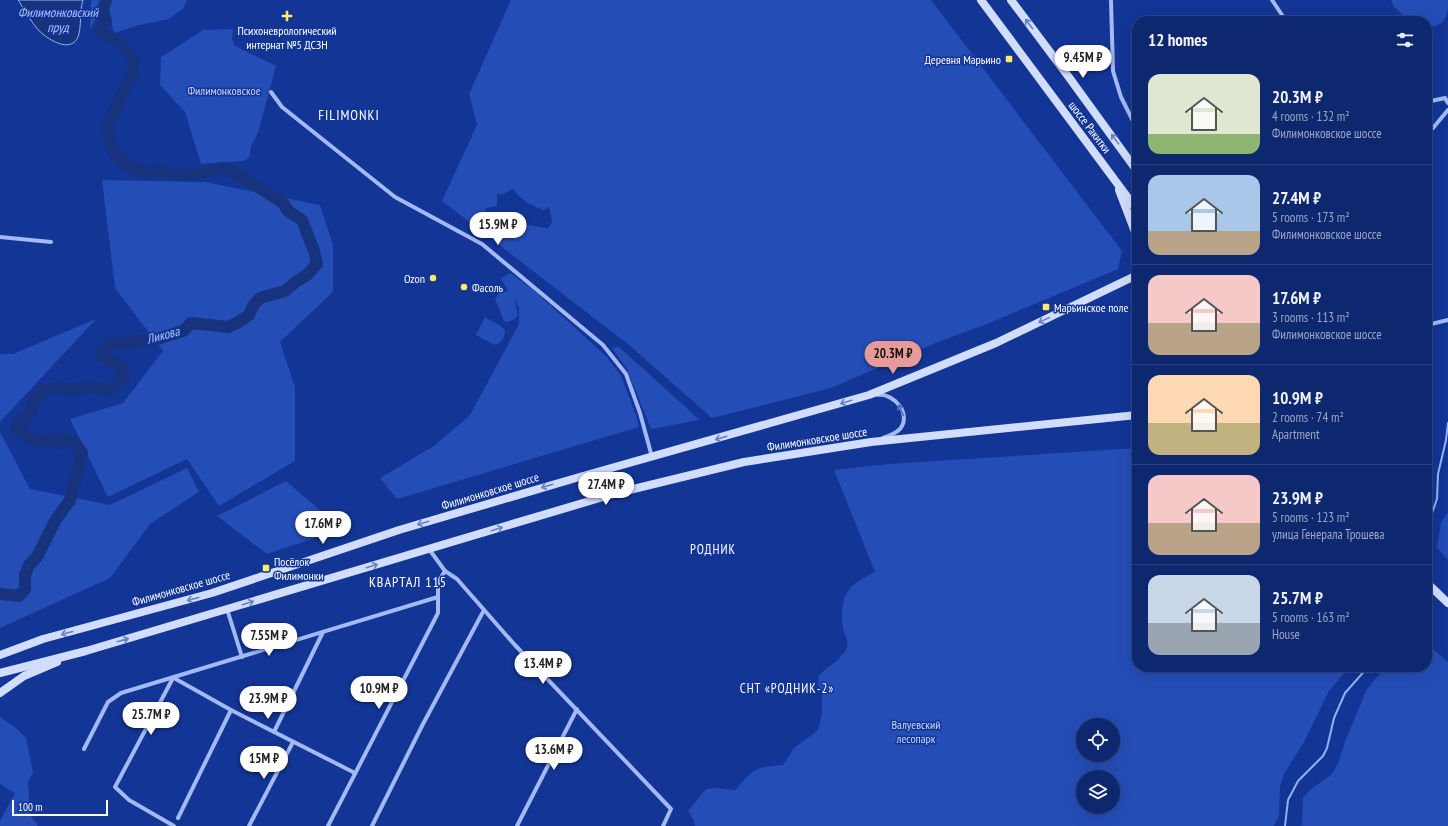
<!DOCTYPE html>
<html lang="en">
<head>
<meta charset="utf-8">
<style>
  :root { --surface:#0e2870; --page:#1c3478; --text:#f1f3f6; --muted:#9ba6c3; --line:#2e4483; --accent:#e69b98 }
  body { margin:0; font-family:"PT Sans Narrow",sans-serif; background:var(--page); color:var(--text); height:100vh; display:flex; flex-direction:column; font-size:15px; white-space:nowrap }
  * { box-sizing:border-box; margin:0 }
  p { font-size:13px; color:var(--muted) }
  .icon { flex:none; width:22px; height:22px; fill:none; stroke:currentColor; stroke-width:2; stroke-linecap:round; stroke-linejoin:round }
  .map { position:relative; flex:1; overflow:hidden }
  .side { position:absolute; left:1132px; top:16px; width:300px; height:656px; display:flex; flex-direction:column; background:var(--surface); border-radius:16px; box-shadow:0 4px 16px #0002,0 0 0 1px var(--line) }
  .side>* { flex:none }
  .controls { position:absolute; left:1076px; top:718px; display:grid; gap:8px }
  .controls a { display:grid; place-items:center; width:44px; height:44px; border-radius:50%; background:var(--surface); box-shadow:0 4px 16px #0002,0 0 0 1px var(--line); font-size:20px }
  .scale { position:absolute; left:12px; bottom:10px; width:96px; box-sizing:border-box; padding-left:4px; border:2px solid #fff; border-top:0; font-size:11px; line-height:14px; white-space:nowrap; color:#fff; -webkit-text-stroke:3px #123596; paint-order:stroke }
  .price { position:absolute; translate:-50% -34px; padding:0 9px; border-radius:14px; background:#fff; color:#222; font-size:13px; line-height:26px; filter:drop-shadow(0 1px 2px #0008) }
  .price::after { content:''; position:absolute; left:50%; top:24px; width:12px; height:9px; margin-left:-6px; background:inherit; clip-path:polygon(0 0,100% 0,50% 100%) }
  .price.on { background:var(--accent); color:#111 }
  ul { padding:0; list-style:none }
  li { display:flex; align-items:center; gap:12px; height:100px; padding:0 16px }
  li+li { border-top:1px solid var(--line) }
  li span { display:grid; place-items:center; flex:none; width:112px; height:80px; border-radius:12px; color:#555 }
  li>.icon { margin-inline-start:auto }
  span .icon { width:48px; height:48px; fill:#fffc; stroke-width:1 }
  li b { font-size:17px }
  h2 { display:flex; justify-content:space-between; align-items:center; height:48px; padding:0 16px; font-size:17px }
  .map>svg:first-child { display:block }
  .green { fill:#244db5; fill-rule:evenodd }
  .water { fill:#18337d; stroke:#93b1f6 }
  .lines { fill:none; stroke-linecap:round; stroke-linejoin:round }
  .stream { stroke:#93b1f6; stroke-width:2 }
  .river { stroke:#18337d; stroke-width:12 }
  .street { stroke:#a2b9f3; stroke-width:4 }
  .secondary { stroke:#d1ddfd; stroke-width:8 }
  .oneway { stroke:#6881c4 }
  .oneway2 { stroke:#4c6abb }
  .poi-dot { fill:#ffec64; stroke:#123596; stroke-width:1.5 }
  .labels { text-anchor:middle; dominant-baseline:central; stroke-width:3; stroke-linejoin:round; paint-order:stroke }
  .poi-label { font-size:12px; fill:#fff; stroke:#123596; text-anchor:start }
  .park-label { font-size:12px; fill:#c9d8fd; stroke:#123596 }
  .street-label { font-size:12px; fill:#fff; stroke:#123596 }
  .water-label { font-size:13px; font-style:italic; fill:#aec4fa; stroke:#123596 }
  .neighbourhood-label { font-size:13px; letter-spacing:1px; fill:#fff; stroke:#123596 }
  .quarter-label { font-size:14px; letter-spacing:1px; fill:#fff; stroke:#123596 }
</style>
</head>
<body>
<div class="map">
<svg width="1448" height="826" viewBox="0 0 1448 826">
  <rect width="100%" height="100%" fill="#123596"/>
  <g class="green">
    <path d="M91 0H187L184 8 169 19 139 25 114 33 108 10 109 5 99 13 90 29Z"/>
    <path d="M511 0H931L1122 251 1118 269 987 324 933 344 831 388 712 418 629 345 442 201 477 125 469 94ZM513 189C522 201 530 205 544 210L549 207 552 222 549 228H544L485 216 486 208 497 206V194H503Z"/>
    <path d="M1391 0H1448C1448 17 1446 25 1427 28V21H1410L1394 7Z"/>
    <path d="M233 29 232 39 235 46 276 66 258 133 251 146 249 158 243 161 201 164 185 112 160 85 161 57 203 30Z"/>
    <path d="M102 180 205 182 320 205 333 245V292L280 342 295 387V461L219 506 187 459 108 497 70 419 123 403 163 351 115 288Z"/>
    <path d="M510 273 531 288 606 356 621 376 636 415 639 427 397 499 380 478 434 446 470 415 519 324V307L514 298 518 315 515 319 507 322 504 321 495 299 498 294 508 291 501 278Z"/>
    <path d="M485 317 499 325 505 330C504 339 503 342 494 345L476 335Z"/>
    <path d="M96 319 0 422V354H13Z"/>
    <path d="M619 347 700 420 651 429 627 369 612 348Z"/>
    <path d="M0 432 30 489 110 505 187 468 199 492 150 524 110 578 0 628Z"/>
    <path d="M1137 448V667H1349L1329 691 1304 742 1284 774 1280 786 1279 815 1274 826H695L694 821 688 811 706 789 715 788 736 790C754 767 755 768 783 765L794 748 817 731 820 722 822 713V693L818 684 819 675C827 667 840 660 846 650 849 643 847 639 844 632 842 626 842 620 842 614 843 588 854 583 875 572L834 470 889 464ZM1083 725H1113V755H1083ZM1083 777H1113V807H1083Z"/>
    <path d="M286 481 342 529 267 554 217 516Z"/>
    <path d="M1448 512V560L1437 548 1441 522Z"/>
    <path d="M1427 644 1448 662V826H1300L1302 825 1303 798 1311 789 1331 775 1338 764 1346 739 1367 689 1385 667H1427Z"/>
    <path d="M0 717 16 728 26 738 33 772 28 783 30 815 38 826H0V821L15 793 0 784Z"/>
  </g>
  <path class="water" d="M18 0H83C79 12 82 26 78 37 71 52 53 42 44 35 34 28 25 10 18 0Z"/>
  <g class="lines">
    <g class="stream">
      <path d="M1427 527 1437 499 1438 474 1446 440 1448 423"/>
      <path d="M1285 826 1288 800 1298 781 1323 756 1327 748 1334 718 1345 693 1368 667"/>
    </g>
    <path class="river" d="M0 594 19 596 25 589V575L29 565 37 557 55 521 70 500 82 453 75 443 67 440 59 444 56 438C37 446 30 440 17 427L23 418 31 414 33 400 45 390 58 388 73 390 89 387 111 390 115 384 123 378V368L100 354 108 344 154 340 183 331 191 323 228 327 239 322 249 315 253 306 260 298 285 291 297 281 307 275 317 264 314 251 302 220 288 211 283 203 241 176 222 168 192 175 173 174 158 170 146 173 129 167 113 152 108 135V125L121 94 132 76 134 60 127 50 117 40 105 35 100 29 106 21 103 10 106 0"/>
    <g class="street">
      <path d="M1111 0 1113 71 1121 97 1137 129"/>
      <path d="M1272 0 1286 21"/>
      <path d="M271 92 282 107 395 197 482 244 603 345 626 374 640 413 652 457"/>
      <path d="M1427 100 1431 101 1445 98 1448 103"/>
      <path d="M1427 132 1433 128 1448 110"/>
      <path d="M0 237 51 242"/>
      <path d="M1427 325 1448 320"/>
      <path d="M878 395C894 393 912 414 900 429 895 434 889 436 883 438"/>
      <path d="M429 549 445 571 457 579 514 644 671 809 663 826"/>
      <path d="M227 609 242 657"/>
      <path d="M173 678 115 787 129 800 174 826"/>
      <path d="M174 678 231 710 355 773"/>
      <path d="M274 732 323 632"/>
      <path d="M84 749 108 702 121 693 438 597V582L445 571"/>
      <path d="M178 818 231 710"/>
      <path d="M249 826 293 742"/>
      <path d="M328 826 438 613V597"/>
      <path d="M372 826 423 724 484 610"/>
      <path d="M517 826 577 709"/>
    </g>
    <g class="secondary">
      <path d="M981 0 1137 210"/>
      <path d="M1011 0 1068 76 1137 171"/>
      <path d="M1119 190 1137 237"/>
      <path d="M1427 583 1448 603"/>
      <path d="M0 655 43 639 212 593 399 530 576 478 869 395 996 343 1137 275"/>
      <path d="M0 673 86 651 227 609 613 494 744 462 871 442 1137 415"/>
      <path d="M0 693 24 676 57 662"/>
    </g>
  </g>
  <defs><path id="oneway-shaft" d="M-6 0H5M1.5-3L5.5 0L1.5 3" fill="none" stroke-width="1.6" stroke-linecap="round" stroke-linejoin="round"/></defs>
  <g class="oneway">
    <use href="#oneway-shaft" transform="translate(1029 24) rotate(-127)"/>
    <use href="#oneway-shaft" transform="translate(1115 139) rotate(-126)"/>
    <use href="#oneway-shaft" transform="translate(1044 320) rotate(155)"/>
    <use href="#oneway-shaft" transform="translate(846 402) rotate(163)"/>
    <use href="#oneway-shaft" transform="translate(721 438) rotate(164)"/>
    <use href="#oneway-shaft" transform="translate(547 486) rotate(163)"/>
    <use href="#oneway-shaft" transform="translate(423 523) rotate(163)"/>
    <use href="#oneway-shaft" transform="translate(497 529) rotate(-17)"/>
    <use href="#oneway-shaft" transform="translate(372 566) rotate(-17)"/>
    <use href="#oneway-shaft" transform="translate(193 599) rotate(165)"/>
    <use href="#oneway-shaft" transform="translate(248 603) rotate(-17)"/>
    <use href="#oneway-shaft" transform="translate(67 633) rotate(165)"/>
    <use href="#oneway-shaft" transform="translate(123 640) rotate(-16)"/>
  </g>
  <use class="oneway2" href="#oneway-shaft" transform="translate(901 410) rotate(-113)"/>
  <g class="poi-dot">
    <path d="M285 10h4v4h4v4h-4v4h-4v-4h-4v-4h4z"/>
    <rect x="1005" y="55" width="8" height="8" rx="2"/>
    <circle cx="433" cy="278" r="4"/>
    <circle cx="464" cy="287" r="4"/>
    <rect x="1042" y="303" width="8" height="8" rx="2"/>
    <rect x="262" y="564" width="8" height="8" rx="2"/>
  </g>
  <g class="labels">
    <g class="poi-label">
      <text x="287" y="30" text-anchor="middle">Психоневрологический<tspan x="287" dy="14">интернат №5 ДСЗН</tspan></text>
      <text x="1001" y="59" text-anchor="end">Деревня Марьино</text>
      <text x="425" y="278" text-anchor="end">Ozon</text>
      <text x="472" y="287">Фасоль</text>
      <text x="1054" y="307">Марьинское поле</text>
      <text x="274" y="561">Посёлок<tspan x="274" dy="14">Филимонки</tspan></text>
    </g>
    <g class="park-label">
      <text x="224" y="90">Филимонковское</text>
      <text x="916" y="724">Валуевский<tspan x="916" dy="14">лесопарк</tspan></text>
    </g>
    <g class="street-label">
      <text transform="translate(1090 127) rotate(53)">шоссе Ракитки</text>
      <text transform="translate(817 439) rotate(-9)">Филимонковское шоссе</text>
      <text transform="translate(490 491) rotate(-17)">Филимонковское шоссе</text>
      <text transform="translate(181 588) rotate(-16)">Филимонковское шоссе</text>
    </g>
    <g class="water-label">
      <text x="58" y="12">Филимонковский<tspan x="58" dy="15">пруд</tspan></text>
      <text transform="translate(163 335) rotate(-15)">Ликова</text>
    </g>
    <g class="neighbourhood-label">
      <text x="713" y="549">РОДНИК</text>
      <text x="787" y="688">СНТ «РОДНИК-2»</text>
    </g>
    <g class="quarter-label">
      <text x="349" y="115">FILIMONKI</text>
      <text x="408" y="582">КВАРТАЛ 115</text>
    </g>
  </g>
</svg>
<div class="controls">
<a><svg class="icon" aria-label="locate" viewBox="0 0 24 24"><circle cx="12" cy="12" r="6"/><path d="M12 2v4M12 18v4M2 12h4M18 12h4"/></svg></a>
<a><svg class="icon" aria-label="layers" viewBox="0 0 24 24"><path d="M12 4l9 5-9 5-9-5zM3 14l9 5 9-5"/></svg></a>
</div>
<div class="scale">100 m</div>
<b class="price" style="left:1083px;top:79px">9.45M ₽</b>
<b class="price" style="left:498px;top:246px">15.9M ₽</b>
<b class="price on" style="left:893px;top:375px">20.3M ₽</b>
<b class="price" style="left:606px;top:506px">27.4M ₽</b>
<b class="price" style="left:323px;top:545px">17.6M ₽</b>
<b class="price" style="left:269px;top:657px">7.55M ₽</b>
<b class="price" style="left:543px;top:685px">13.4M ₽</b>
<b class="price" style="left:379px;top:710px">10.9M ₽</b>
<b class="price" style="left:268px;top:720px">23.9M ₽</b>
<b class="price" style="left:151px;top:736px">25.7M ₽</b>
<b class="price" style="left:554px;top:771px">13.6M ₽</b>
<b class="price" style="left:264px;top:780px">15M ₽</b>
<section class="side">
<h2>12 homes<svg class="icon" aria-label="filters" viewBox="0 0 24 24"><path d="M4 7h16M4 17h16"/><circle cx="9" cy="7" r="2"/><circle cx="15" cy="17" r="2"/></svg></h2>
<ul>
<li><span style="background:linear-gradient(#dfe7d0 75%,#8fb573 0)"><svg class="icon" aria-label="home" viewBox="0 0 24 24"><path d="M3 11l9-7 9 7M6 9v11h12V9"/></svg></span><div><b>20.3M ₽</b><p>4 rooms · 132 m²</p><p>Филимонковское шоссе</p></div></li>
<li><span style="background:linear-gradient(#a9c7e8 70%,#b9a48a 0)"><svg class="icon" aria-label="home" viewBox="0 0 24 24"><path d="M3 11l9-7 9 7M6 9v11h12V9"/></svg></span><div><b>27.4M ₽</b><p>5 rooms · 173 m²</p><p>Филимонковское шоссе</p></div></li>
<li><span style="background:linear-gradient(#f6c9c9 60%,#b9a48a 0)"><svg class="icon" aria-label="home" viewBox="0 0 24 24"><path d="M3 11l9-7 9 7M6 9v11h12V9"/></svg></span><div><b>17.6M ₽</b><p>3 rooms · 113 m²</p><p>Филимонковское шоссе</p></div></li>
<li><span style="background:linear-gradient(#ffd9b3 60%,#c2b280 0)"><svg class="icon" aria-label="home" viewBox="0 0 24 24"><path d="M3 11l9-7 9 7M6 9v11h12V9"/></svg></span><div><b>10.9M ₽</b><p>2 rooms · 74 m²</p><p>Apartment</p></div></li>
<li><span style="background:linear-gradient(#f6c9c9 60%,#b9a48a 0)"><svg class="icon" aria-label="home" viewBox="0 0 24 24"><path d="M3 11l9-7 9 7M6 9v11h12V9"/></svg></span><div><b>23.9M ₽</b><p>5 rooms · 123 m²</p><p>улица Генерала Трошева</p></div></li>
<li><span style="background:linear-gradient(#c9d6e8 60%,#9aa5b1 0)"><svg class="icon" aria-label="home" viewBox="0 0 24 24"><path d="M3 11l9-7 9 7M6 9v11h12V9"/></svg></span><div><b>25.7M ₽</b><p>5 rooms · 163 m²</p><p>House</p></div></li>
</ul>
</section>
</div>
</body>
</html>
